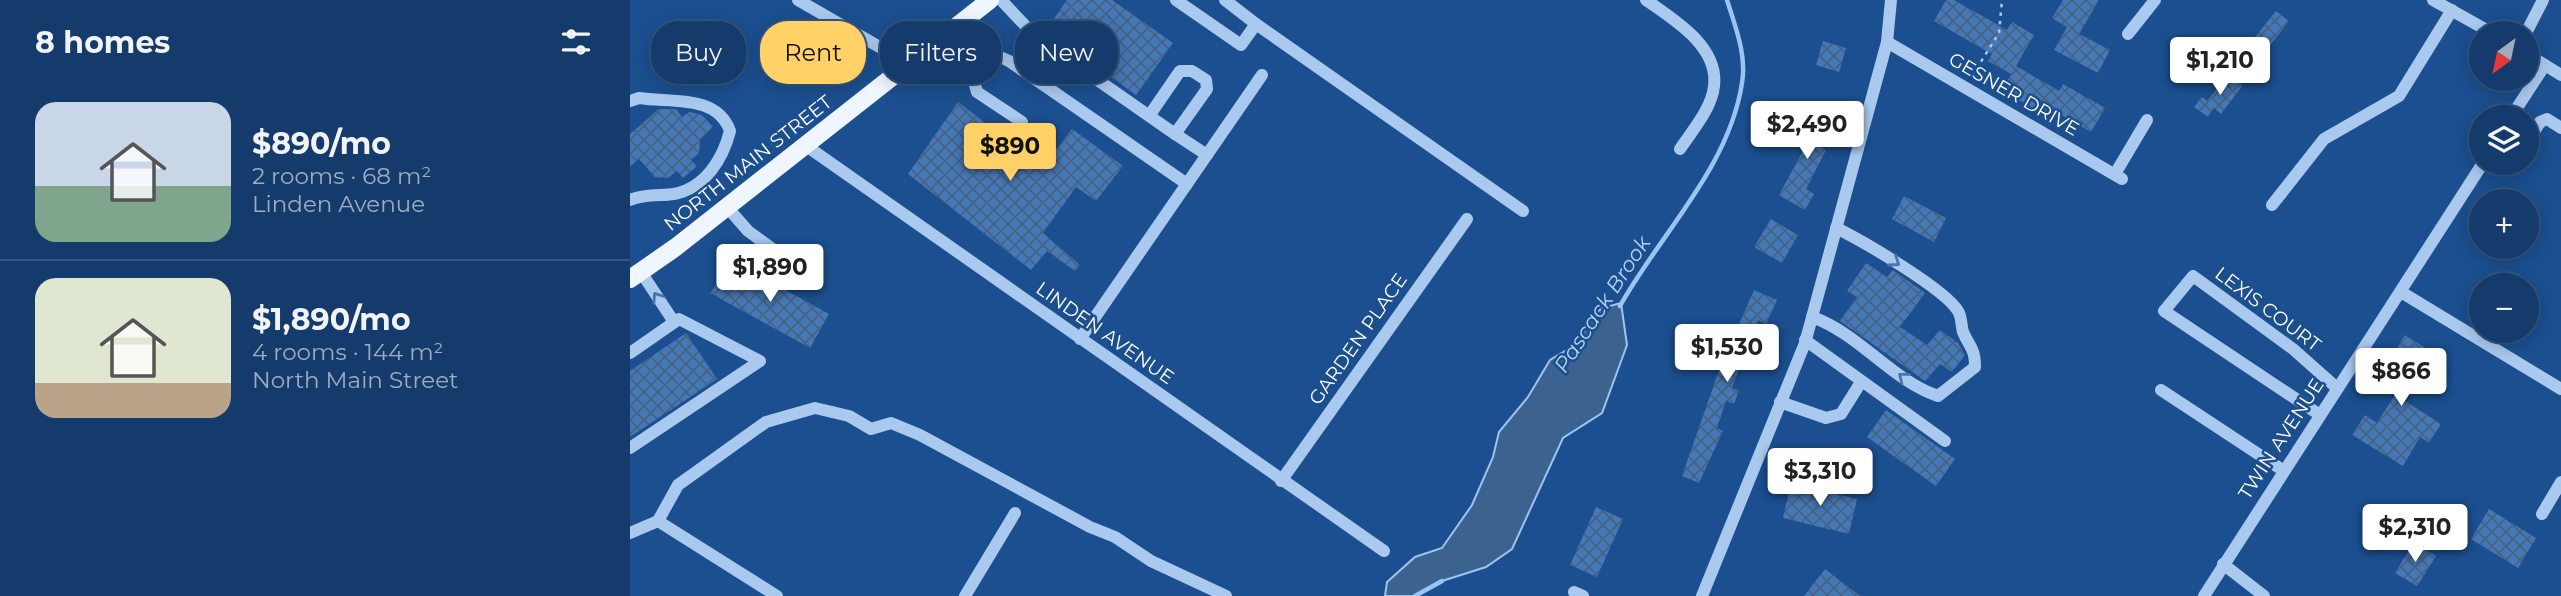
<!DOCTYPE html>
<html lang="en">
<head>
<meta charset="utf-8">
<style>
  :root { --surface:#143b6b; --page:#214673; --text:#f1f3f6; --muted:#9dadc1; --line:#33557e; --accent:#ffd166 }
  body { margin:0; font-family:Montserrat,sans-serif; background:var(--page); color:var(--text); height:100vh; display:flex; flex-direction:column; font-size:26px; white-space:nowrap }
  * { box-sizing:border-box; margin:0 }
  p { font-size:23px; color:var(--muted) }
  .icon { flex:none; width:38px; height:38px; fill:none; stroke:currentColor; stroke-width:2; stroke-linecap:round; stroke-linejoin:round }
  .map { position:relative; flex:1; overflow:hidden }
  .side { display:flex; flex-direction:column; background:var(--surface); width:630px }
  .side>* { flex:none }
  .banner { position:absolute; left:21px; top:21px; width:665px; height:63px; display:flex; gap:14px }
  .needle { width:46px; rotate:213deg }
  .buttons { position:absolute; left:1839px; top:21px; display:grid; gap:14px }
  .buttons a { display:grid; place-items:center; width:70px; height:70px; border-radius:50%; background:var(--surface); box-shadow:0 4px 18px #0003,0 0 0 2px var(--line); font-size:35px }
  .price { position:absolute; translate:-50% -60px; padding:0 16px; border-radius:7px; background:#fff; color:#222; font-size:23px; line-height:46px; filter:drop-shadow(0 2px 4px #0008) }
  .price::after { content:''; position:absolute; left:50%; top:42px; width:21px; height:16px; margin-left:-10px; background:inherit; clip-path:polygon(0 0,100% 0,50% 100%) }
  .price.on { background:var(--accent); color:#111 }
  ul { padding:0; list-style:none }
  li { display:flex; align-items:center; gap:21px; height:175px; padding:0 35px }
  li+li { border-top:2px solid var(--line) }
  li span { display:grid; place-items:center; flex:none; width:196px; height:140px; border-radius:21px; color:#555 }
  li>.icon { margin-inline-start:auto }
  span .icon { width:84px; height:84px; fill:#fffc; stroke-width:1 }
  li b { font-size:30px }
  h2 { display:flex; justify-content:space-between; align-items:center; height:84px; padding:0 35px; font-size:30px }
  .tag { padding:0 24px; border-radius:28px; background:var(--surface); box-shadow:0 4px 18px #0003,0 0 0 2px var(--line); font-size:24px; line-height:63px }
  .tag.on { background:var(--accent); color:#111 }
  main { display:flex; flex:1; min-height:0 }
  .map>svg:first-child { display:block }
  .water { fill:#3c6290; stroke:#9cc4f0; stroke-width:2 }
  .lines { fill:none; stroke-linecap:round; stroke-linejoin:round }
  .stream { stroke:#9cc4f0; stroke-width:4.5 }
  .building { fill:url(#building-cross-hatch) }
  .path { stroke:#a9c9ee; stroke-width:2.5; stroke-dasharray:3.5 5; stroke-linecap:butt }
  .minor { stroke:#a9c9ee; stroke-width:12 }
  .major { stroke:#f0f6ff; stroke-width:18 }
  .oneway { stroke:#4674ac }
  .labels { text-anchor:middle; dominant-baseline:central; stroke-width:5; stroke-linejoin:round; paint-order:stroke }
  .street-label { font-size:19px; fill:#fff; stroke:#1b4f8f }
  .water-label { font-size:21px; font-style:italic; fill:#b5d3f5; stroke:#1b4f8f }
</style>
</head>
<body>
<main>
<section class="side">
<h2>8 homes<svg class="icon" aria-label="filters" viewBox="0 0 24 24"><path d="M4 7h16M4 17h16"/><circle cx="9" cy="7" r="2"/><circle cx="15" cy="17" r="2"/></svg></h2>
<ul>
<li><span style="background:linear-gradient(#c9d6e8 60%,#7fa58c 0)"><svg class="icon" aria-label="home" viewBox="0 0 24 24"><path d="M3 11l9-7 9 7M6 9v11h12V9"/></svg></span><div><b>$890/mo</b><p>2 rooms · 68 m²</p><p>Linden Avenue</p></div></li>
<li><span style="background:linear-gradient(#dfe7d0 75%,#b9a48a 0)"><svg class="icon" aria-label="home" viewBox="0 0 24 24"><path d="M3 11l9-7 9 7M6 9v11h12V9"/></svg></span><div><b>$1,890/mo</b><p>4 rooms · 144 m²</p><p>North Main Street</p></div></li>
</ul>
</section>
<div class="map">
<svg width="1931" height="596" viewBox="0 0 1931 596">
  <defs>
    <pattern id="building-cross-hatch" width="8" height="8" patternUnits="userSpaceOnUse" patternTransform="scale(1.75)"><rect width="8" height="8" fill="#4478b7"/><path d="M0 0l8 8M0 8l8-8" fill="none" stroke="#486282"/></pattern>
  </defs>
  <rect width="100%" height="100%" fill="#1b4f8f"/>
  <path class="water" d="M991 303 997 345 972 413 933 438 882 549 856 567 812 581 785 596H755L757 582 785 557 812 548 842 505 863 457 869 432 898 397 920 360 950 342 957 321 972 308Z"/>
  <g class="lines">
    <g class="stream">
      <path d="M990 306C1030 234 1099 168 1112 83 1117 55 1105 26 1097 0"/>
      <path d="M785 596 812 581"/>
    </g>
  </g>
  <g class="building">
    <path d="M437 0H482L543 43 506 95 416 30Z"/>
    <path d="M1316 0H1324L1377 30 1382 22 1404 35 1386 66 1429 91 1433 84 1475 108 1461 132 1419 108 1415 115 1372 90 1381 74 1358 61 1362 54 1304 21Z"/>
    <path d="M1433 0H1469L1449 34 1480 50 1468 73 1424 50 1437 27 1422 18Z"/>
    <path d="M1646 11 1659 21 1634 53 1621 42Z"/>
    <path d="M1193 41 1216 48 1209 72 1186 65Z"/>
    <path d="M1599 74 1613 85 1591 114 1584 108 1578 117 1564 107 1572 97 1577 101Z"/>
    <path d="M328 102 413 167 442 129 493 166 466 201 446 187 413 233 450 265 445 271 417 251 401 270 278 174Z"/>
    <path d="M1177 108 1203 124 1190 147 1196 150 1176 189 1184 194 1175 210 1149 195 1184 130 1169 121Z"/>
    <path d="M29 109H46L52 117 59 112 72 115 83 127 70 140 69 153 61 160 67 166 53 178 47 171 38 178 25 177 9 159 0 167V134Z"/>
    <path d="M1274 196 1316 218 1304 242 1262 219Z"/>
    <path d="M1141 219 1168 235 1152 263 1124 247Z"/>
    <path d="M103 261 199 314 180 348 80 293Z"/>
    <path d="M1236 263 1257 277 1263 270 1295 293 1270 327 1297 345 1310 330 1328 343 1335 355 1322 372 1310 364 1295 381 1210 321 1227 297 1217 291Z"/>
    <path d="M1124 290 1147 300 1136 324 1128 320 1119 345 1128 348 1123 364 1112 361 1102 388 1109 390 1104 404 1096 401 1087 428 1093 431 1069 483 1052 476 1103 330 1106 331Z"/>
    <path d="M56 333 87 379 0 437V371Z"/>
    <path d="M1775 335 1805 354 1775 401 1811 424 1799 443 1790 437 1773 466 1722 435 1735 415 1747 423 1775 379 1755 367Z"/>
    <path d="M1256 410 1325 459 1306 486 1237 437Z"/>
    <path d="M1161 483 1227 499 1219 534 1153 518Z"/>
    <path d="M966 507 993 519 967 577 940 565Z"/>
    <path d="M1859 509 1906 538 1888 568 1841 539Z"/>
    <path d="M1784 542 1806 556 1787 586 1765 573Z"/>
    <path d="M1195 569 1230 596H1174Z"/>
  </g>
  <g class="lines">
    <path class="path" d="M1342 76 1369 33 1372 0"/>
    <g class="minor">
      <path d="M168 0 279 64"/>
      <path d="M371 0 406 37 545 134 577 89 576 80 562 71H550L519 116"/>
      <path d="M546 0 611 45 626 24 893 211"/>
      <path d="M595 0 626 24"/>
      <path d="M1016 0C1043 19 1089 46 1084 86 1082 108 1062 131 1050 149"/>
      <path d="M1803 0 1862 33"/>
      <path d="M1896 33 1913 0"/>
      <path d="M1498 34 1525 0"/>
      <path d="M1257 42 1492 179"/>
      <path d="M1897 54 1931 75"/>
      <path d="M0 101 9 98C41 103 87 94 100 131 93 159 75 188 44 194 29 196 15 194 0 200"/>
      <path d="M1881 117 1915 65"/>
      <path d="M392 122 347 92 341 71C356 53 356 50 379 61L557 184"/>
      <path d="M545 134 577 155"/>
      <path d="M1897 143 1910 122 1917 119 1931 128"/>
      <path d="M175 145 754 551"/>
      <path d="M1868 163 1880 170 1885 163"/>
      <path d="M1485 174 1517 120"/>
      <path d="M1642 205 1694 139 1769 96 1822 10"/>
      <path d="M97 207 118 231 185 280"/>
      <path d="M11 272 44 322"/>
      <path d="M1771 292 1931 389"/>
      <path d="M1182 317C1230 334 1261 380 1308 396L1345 367C1345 348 1340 348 1333 332 1331 326 1332 317 1328 311 1315 289 1231 240 1206 228"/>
      <path d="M450 339 632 75"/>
      <path d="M1175 340 1315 441"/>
      <path d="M0 353 49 319 130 361 0 448"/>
      <path d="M1531 390 1654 471"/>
      <path d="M1150 402 1196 418 1211 414 1231 382"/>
      <path d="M1690 415 1534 311 1563 276 1663 349 1707 388"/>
      <path d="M651 481 837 219"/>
      <path d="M1912 514 1931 482"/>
      <path d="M28 521 48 485 136 422 185 408 219 416 241 429 261 423 290 435 460 527 485 537 521 561 596 596"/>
      <path d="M0 533 28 521 147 596"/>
      <path d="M1593 564 1634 596"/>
      <path d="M944 592 953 596"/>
      <path d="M335 596 385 513"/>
      <path d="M1072 596 1175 343 1257 42 1261 0"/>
      <path d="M1574 596 1853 163"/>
    </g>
    <path class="major" d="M0 279 46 247 360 0"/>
  </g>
  <defs><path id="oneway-chevron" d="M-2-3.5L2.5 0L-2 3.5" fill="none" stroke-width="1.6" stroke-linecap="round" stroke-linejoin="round" transform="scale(1.75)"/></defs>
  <g class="oneway">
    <use href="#oneway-chevron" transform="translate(1265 262) rotate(35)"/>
    <use href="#oneway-chevron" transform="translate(27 297) rotate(-124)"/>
    <use href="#oneway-chevron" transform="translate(1273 377) rotate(-142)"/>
  </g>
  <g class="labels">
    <g class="street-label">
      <text transform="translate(1384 94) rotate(30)">GESNER DRIVE</text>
      <text transform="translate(118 163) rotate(-38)">NORTH MAIN STREET</text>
      <text transform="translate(1638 309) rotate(37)">LEXIS COURT</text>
      <text transform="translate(475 333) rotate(35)">LINDEN AVENUE</text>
      <text transform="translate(728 339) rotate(-55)">GARDEN PLACE</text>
      <text transform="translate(1651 439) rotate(-57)">TWIN AVENUE</text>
    </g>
    <g class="water-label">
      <text transform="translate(972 304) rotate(-57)">Pascack Brook</text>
    </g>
  </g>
</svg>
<div class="buttons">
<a><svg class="needle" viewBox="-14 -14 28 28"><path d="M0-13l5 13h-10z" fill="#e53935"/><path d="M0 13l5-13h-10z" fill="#9dadc1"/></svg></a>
<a><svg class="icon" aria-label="layers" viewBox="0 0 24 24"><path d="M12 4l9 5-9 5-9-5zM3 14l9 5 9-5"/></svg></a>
<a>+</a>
<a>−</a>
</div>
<b class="price" style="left:1590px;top:97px">$1,210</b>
<b class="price" style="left:1177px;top:161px">$2,490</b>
<b class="price on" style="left:380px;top:183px">$890</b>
<b class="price" style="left:140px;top:304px">$1,890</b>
<b class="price" style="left:1097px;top:384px">$1,530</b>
<b class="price" style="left:1771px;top:408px">$866</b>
<b class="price" style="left:1190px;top:508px">$3,310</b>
<b class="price" style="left:1785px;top:564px">$2,310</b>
<div class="banner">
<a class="tag">Buy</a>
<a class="tag on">Rent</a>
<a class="tag">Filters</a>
<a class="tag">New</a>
</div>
</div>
</main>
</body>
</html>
